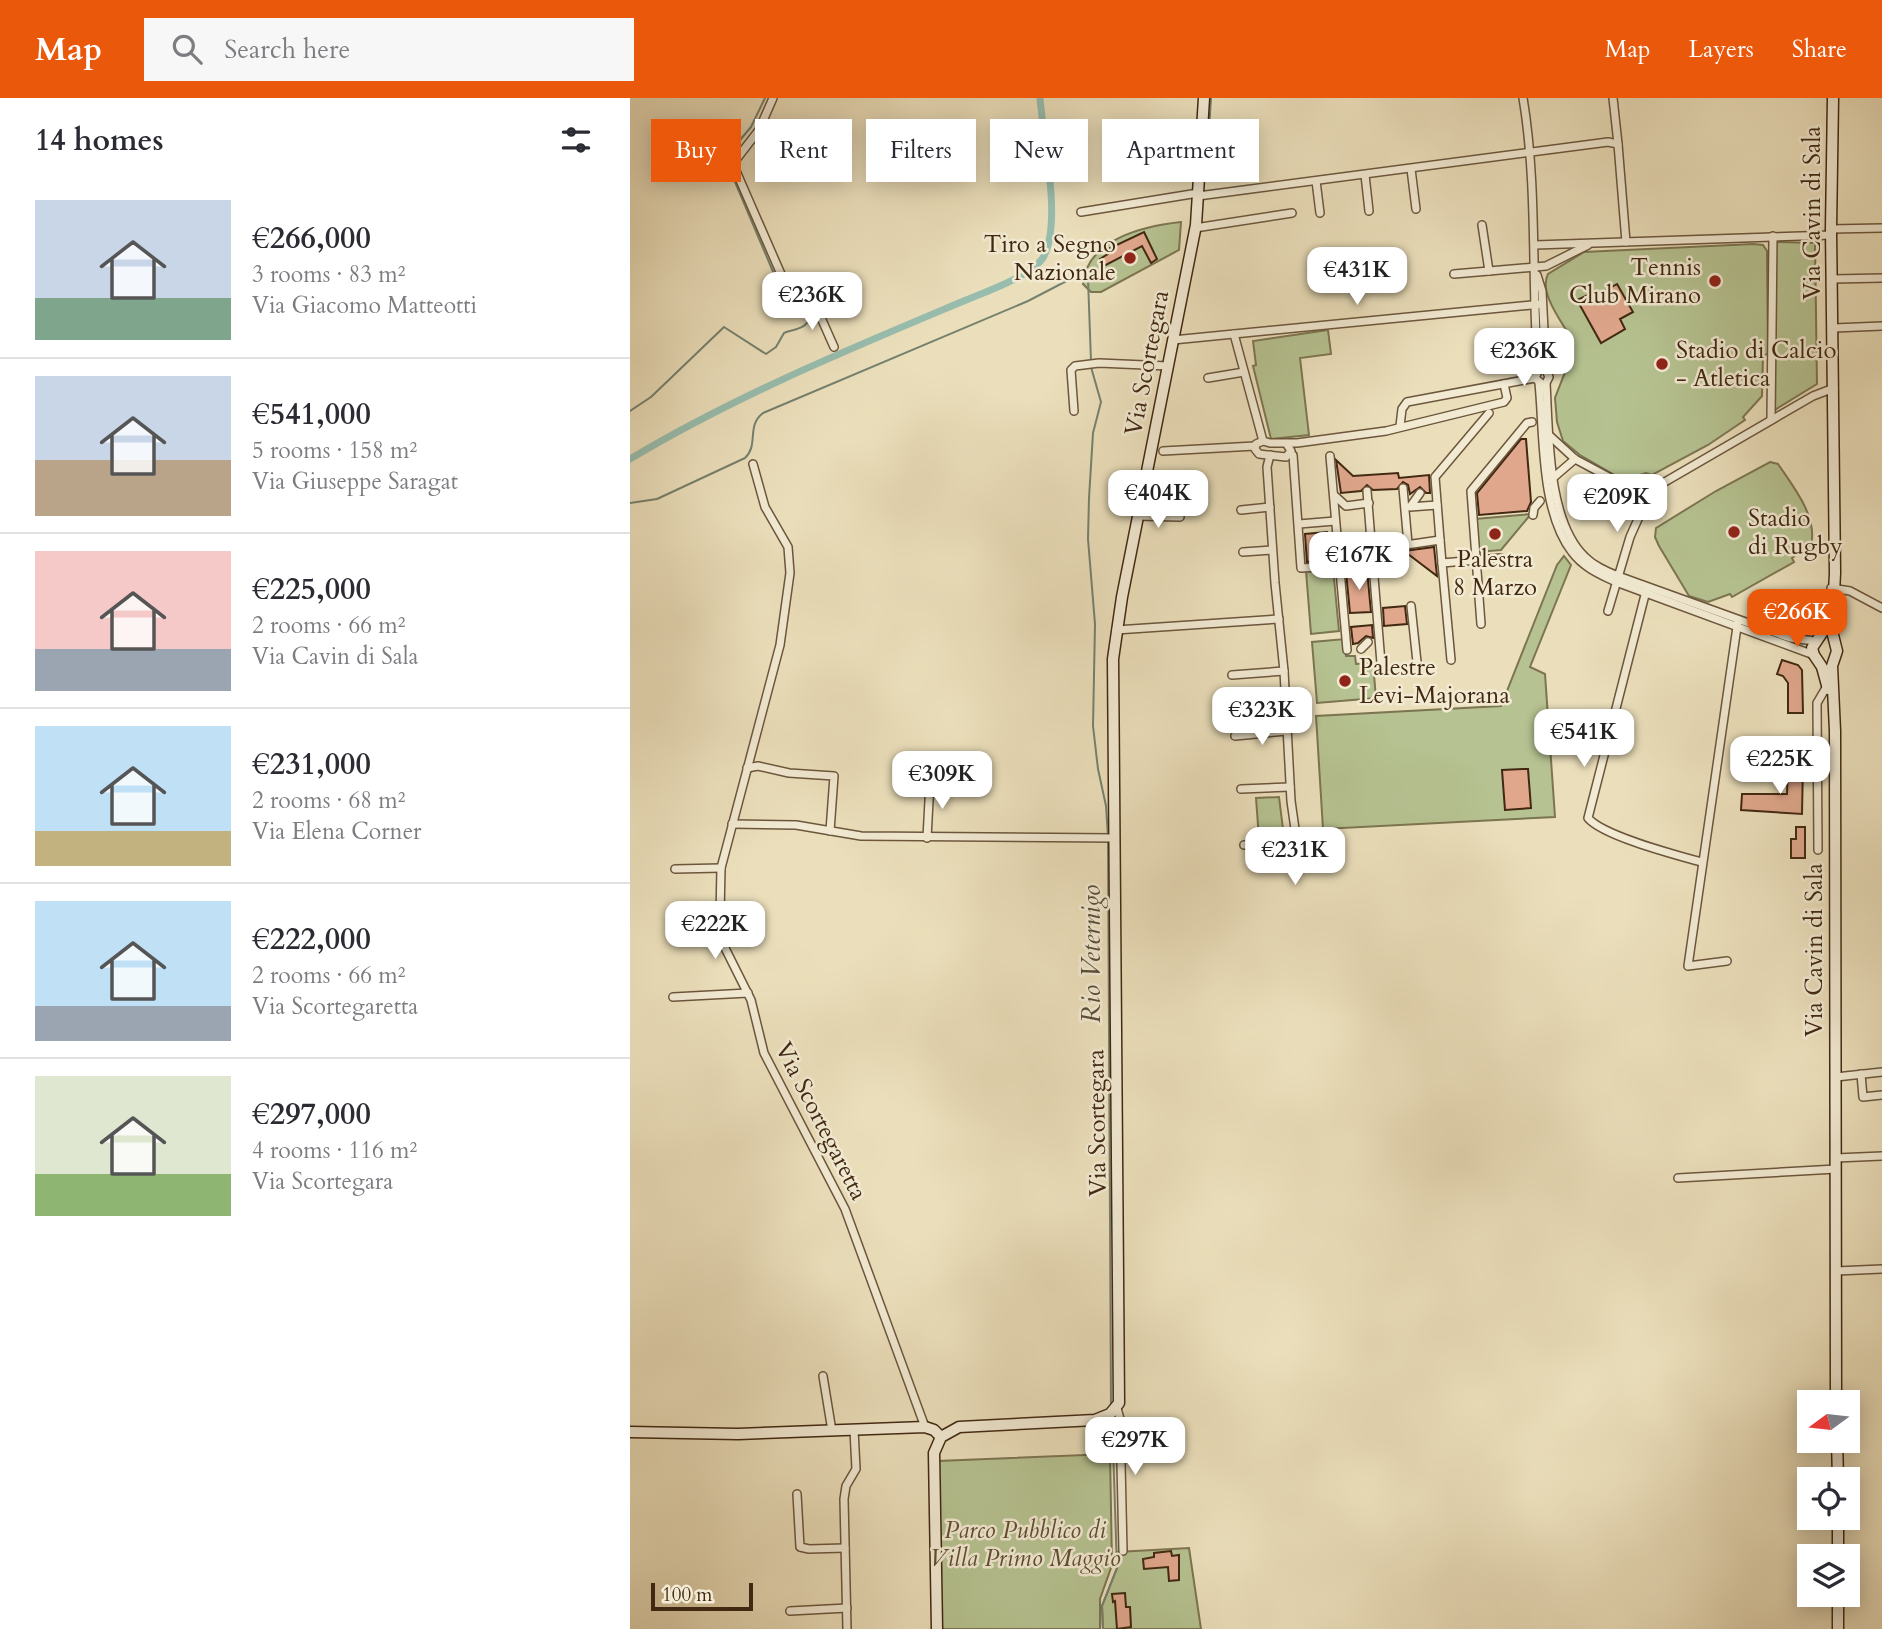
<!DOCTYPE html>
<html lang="en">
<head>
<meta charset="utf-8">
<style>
  :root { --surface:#fff; --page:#f7f7f7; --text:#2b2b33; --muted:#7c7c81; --line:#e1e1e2; --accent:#ea580c }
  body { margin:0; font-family:Cardo,serif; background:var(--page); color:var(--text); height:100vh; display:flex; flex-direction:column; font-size:26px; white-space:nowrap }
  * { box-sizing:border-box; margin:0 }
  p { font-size:23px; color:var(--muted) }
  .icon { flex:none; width:38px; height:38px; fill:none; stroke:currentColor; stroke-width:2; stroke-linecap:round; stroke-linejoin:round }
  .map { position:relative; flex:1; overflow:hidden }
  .sheet { display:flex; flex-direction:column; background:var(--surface); width:630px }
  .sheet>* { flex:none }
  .guide { position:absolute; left:21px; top:21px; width:665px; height:63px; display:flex; gap:14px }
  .needle { width:46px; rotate:255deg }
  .fabs { position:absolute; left:1167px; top:1292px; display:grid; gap:14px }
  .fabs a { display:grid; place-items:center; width:63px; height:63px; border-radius:0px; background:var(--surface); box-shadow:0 4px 18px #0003; font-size:35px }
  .scale { position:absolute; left:21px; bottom:18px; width:102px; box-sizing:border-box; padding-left:7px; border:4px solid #412811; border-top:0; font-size:19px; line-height:24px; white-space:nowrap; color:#412811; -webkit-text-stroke:5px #f2ead3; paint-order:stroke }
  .price { position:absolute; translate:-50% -60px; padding:0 16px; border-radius:14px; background:#fff; color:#222; font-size:23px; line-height:46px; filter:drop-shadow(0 2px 4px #0008) }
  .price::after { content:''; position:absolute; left:50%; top:42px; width:21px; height:16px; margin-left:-10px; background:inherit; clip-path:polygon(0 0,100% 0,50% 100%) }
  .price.active { background:var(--accent); color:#fff }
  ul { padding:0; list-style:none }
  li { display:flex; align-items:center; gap:21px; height:175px; padding:0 35px }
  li+li { border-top:2px solid var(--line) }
  li span { display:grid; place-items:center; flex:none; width:196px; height:140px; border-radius:0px; color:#555 }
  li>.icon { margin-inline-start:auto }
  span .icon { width:84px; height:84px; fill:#fffc; stroke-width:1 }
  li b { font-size:30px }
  h2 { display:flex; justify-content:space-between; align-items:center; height:84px; padding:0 35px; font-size:30px }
  .tag { padding:0 24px; border-radius:0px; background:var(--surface); box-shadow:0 4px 18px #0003; font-size:24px; line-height:63px }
  .tag.active { background:var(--accent); color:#fff }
  header { display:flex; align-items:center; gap:42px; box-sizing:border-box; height:98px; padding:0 35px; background:var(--accent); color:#fff }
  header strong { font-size:33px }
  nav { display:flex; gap:38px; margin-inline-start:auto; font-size:24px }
  .search { width:490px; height:63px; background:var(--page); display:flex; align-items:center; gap:18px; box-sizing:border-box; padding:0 24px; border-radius:0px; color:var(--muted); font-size:26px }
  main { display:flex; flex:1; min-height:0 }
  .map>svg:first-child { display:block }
  .green { fill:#b6c291; stroke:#7c7551; stroke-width:2 }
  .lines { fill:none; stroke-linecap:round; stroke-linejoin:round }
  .stream { stroke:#75816f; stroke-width:2 }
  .canal { stroke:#98bdae; stroke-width:7 }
  .building { fill:#e0a78c; stroke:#412811; stroke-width:2 }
  .street-casing { stroke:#6c563c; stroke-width:10 }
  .secondary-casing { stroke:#412811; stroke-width:13 }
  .street { stroke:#f2ead3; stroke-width:7 }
  .secondary { stroke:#f2ead3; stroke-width:10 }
  .poi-dot { fill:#8f2418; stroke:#f2ead3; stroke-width:2.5 }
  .labels { text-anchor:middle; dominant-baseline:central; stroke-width:5; stroke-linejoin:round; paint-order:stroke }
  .street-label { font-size:24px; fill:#412811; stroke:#f2ead3 }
  .poi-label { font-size:24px; fill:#412811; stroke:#f2ead3; text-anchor:start }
  .park-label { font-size:24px; font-style:italic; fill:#5e4e31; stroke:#f2ead3 }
  .water-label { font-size:26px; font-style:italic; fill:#574d38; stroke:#f2ead3 }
</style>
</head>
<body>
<header>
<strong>Map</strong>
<div class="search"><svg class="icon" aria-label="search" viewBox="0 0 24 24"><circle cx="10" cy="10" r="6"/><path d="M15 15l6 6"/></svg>Search here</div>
<nav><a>Map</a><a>Layers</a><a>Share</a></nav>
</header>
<main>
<section class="sheet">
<h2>14 homes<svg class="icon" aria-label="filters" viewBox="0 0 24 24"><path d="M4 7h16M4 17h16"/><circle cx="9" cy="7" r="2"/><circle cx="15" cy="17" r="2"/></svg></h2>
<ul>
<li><span style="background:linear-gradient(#c9d6e8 70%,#7fa58c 0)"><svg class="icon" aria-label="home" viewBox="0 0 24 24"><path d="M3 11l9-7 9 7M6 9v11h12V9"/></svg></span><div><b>€266,000</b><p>3 rooms · 83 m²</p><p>Via Giacomo Matteotti</p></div></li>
<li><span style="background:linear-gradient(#c9d6e8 60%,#b9a48a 0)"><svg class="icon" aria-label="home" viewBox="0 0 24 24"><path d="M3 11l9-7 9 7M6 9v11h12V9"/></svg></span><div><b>€541,000</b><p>5 rooms · 158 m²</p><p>Via Giuseppe Saragat</p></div></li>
<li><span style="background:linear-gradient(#f6c9c9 70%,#9aa5b1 0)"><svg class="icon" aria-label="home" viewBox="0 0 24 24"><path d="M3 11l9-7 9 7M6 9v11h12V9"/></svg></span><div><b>€225,000</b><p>2 rooms · 66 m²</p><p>Via Cavin di Sala</p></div></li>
<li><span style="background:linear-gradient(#bfe0f5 75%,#c2b280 0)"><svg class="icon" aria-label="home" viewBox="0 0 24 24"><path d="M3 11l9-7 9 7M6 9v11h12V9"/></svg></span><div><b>€231,000</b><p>2 rooms · 68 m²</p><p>Via Elena Corner</p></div></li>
<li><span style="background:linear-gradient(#bfe0f5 75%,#9aa5b1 0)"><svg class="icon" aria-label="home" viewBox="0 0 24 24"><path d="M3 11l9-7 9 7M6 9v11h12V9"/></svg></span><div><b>€222,000</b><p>2 rooms · 66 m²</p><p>Via Scortegaretta</p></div></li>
<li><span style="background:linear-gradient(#dfe7d0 70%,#8fb573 0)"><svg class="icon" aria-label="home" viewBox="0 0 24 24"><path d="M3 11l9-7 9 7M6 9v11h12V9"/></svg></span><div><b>€297,000</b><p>4 rooms · 116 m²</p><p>Via Scortegara</p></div></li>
</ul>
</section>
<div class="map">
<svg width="1252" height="1531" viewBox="0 0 1252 1531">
  <rect width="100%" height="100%" fill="#ebdfbb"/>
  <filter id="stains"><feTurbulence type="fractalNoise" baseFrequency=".00286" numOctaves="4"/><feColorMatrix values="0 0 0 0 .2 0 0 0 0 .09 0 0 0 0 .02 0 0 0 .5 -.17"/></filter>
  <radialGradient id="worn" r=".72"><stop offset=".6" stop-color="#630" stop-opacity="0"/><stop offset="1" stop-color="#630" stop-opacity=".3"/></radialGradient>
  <g class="green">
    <path d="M551 124 549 152 471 194H461L453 186C457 141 514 128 551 124Z"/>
    <path d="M1143 144 1185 145 1187 286 1143 313Z"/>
    <path d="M1123 146 1133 147 1137 153 1138 256 1133 257 1132 298 1113 319 1115 322 1078 347 1022 377 1016 375 998 381 988 379 950 357 933 343 927 324 925 300 935 274 924 253 942 242C933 225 908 195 918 176L954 154Z"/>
    <path d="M698 232 701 256 670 260 679 337 641 341 623 268 626 267 623 243Z"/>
    <path d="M1140 364 1148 366C1163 388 1188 419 1181 447L1162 460 1164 464 1102 499 1100 496 1078 504 1059 498 1029 448 1025 439 1026 430 1086 393Z"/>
    <path d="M901 416 871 452 848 454 845 421Z"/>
    <path d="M934 458 941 467 900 569 915 576 925 719 693 731 686 618 871 608 927 467Z"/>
    <path d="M703 470 709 533 681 536 676 473Z"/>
    <path d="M715 541 716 558H725L726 566 743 565 746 600 687 605 682 544Z"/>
    <path d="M649 699 654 739 629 741 626 700Z"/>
    <path d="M480 1356 482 1467 470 1501V1531H312L308 1363Z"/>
    <path d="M559 1450 571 1531H473L472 1508 487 1470V1454Z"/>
  </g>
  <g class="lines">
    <g class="stream">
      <path d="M576 81 581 0"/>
      <path d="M458 181 461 263"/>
      <path d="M461 269 471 304 463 335 459 400 458 441 465 526 463 628 468 671 476 708 478 739"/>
      <path d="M0 313 21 299 94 229 136 256 146 249 154 235C164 231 177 231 180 219L177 215 147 183 97 65 99 55 121 29 135 0"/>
      <path d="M0 405 27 401 115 360C129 347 116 328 133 315L398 203 450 176"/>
      <path d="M478 744 481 1309"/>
      <path d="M473 1531 472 1508 487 1470 482 1318"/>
    </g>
    <path class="canal" d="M0 361C107 297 222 250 336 202 356 194 404 177 414 158 432 122 413 41 410 0"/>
  </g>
  <g class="building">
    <path d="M514 134 527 161 521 165 512 148 474 168 470 161 478 156 476 152Z"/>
    <path d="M987 186 1003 214 990 221 995 231 971 245 947 202 958 197 960 201Z"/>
    <path d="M891 341H896L901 404 897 413 849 417 847 395Z"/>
    <path d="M706 362 723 378 768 375 769 380 799 377 800 395H796L790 389 780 396 778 387 773 384 767 391 743 392 737 387 731 393 711 395Z"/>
    <path d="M697 434 699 462 677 464 675 436Z"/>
    <path d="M734 436 736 460 715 461 713 438Z"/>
    <path d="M804 449 807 478 774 453Z"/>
    <path d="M737 472 741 514 720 515 716 474Z"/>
    <path d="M775 508 777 526 754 528 753 510Z"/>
    <path d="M742 527 743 540 736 538 728 545 723 546 721 529Z"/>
    <path d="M1152 562 1168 567 1172 572 1173 615H1158V585L1153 578 1147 576Z"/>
    <path d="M1158 665H1173L1172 716 1111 712 1112 696H1157Z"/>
    <path d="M893 671H898L901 710 875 712 872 672Z"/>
    <path d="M1166 729H1175V760H1161V741H1166Z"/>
    <path d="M541 1453 542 1458 549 1457V1482L539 1483 538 1469 514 1471 513 1461 524 1459V1455Z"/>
    <path d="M495 1495 496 1509H500L501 1529 487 1531 485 1503 483 1504 482 1496Z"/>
  </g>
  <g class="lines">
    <defs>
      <g id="street">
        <path d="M143 0 129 32 105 63 106 73 154 183 192 222 204 249"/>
        <path d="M893 0C908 90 901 182 908 273L905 280 912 286"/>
        <path d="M983 0 988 46"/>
        <path d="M781 71 786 111"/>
        <path d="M735 77 739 113"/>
        <path d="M686 83 690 115"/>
        <path d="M568 98 978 44 988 46 996 144"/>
        <path d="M451 114 568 95"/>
        <path d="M565 130 662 115"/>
        <path d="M1201 131 1252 130"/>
        <path d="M905 147 1202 137"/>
        <path d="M859 173 916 168 958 147"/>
        <path d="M824 176 859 173 852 127"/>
        <path d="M907 177 912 193 916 272 919 279 916 285C919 335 917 423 955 459 964 468 976 473 988 478L1160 540 1185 543"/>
        <path d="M1203 181 1252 180"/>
        <path d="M1204 230 1252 228"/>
        <path d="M604 236 633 343"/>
        <path d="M543 242 912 206"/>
        <path d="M578 280 614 274"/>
        <path d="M909 285C914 334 910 413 942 454 953 469 969 476 986 484L1184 557"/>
        <path d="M444 313 441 272 445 268 469 265 538 268"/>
        <path d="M1141 322 1143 138"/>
        <path d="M770 328 772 311 777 304 905 280"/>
        <path d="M920 338 945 361 1016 399"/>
        <path d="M656 345 661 353 656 359 629 356 625 351 626 346 633 343 640 345H667L756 333 874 304 877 300 874 286"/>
        <path d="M533 353 625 348"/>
        <path d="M660 356 663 357 671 470 744 466"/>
        <path d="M640 357 637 369 645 485 654 573 661 703 670 766 669 773 664 775 659 768 667 753"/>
        <path d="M700 358 717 552"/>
        <path d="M123 366 135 409 158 449 160 475 150 547 91 770 90 817 95 850 121 902 134 955 215 1111 295 1329"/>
        <path d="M924 379 945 361"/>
        <path d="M773 390 778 446"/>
        <path d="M737 393 751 565"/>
        <path d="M790 395 780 409 807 407"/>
        <path d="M704 397 716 408 739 405"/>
        <path d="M611 412 640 409"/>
        <path d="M903 417 904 410 910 403"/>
        <path d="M508 418 550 419"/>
        <path d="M669 426 705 423"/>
        <path d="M810 442 805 379 859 315"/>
        <path d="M769 448 810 442 812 465 871 460"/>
        <path d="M613 454 642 452"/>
        <path d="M812 465 821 562"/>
        <path d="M1201 490 1220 493 1252 510"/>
        <path d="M1016 493 958 720C973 738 1046 757 1071 764"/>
        <path d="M781 508 787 564"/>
        <path d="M978 513 1000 439 1021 392 1183 298 1204 290"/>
        <path d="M851 526 841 393 897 325 902 324"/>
        <path d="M486 532 649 521"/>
        <path d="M731 551 738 544"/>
        <path d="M602 577 654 573"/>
        <path d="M605 638 656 633"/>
        <path d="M117 670 128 668 159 675 204 678 200 733"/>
        <path d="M611 691 660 689"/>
        <path d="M102 726 166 727 231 738 485 740"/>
        <path d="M297 740 300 684"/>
        <path d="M614 747 666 743"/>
        <path d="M1188 752 1187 605 1197 588"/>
        <path d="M45 771 91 770"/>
        <path d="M1097 863 1058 868 1108 522"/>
        <path d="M43 899 118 895"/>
        <path d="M1231 976 1233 999 1252 997"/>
        <path d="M1206 979 1252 974"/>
        <path d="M1206 1060 1252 1058"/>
        <path d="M1048 1080 1206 1071"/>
        <path d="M1206 1173 1252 1171"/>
        <path d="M193 1278 202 1333"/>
        <path d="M487 1310 490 1321 493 1453"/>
        <path d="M167 1396 170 1449 179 1451 215 1450"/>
        <path d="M160 1513 217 1510"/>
        <path d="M217 1531 214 1401 216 1388 226 1371 224 1332"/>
      </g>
      <g id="secondary">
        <path d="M1203 0 1201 131 1205 475 1202 533 1207 553 1202 568 1205 633 1206 1304"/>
        <path d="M1197 516 1192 535 1182 550 1184 557 1192 569 1198 591"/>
        <path d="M0 1334 108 1336 295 1329 304 1332 311 1339"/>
        <path d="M1207 1342 1208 1381"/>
        <path d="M1208 1458V1419"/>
        <path d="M1208 1496V1531"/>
        <path d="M307 1531 304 1355 311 1339 329 1329 465 1322 480 1316 489 1305 483 561 492 499 566 127 574 0"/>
      </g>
    </defs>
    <use href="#street" class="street-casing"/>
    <use href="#secondary" class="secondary-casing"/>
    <use href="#street" class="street"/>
    <use href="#secondary" class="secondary"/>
  </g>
  <g class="poi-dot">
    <circle cx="500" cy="160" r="7"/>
    <circle cx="1085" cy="183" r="7"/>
    <circle cx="1032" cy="266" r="7"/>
    <circle cx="1104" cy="434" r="7"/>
    <circle cx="865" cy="436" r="7"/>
    <circle cx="715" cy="583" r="7"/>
  </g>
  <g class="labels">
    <g class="street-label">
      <text transform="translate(1182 115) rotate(-90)">Via Cavin di Sala</text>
      <text transform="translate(517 265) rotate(-79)">Via Scortegara</text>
      <text transform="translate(1184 852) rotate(-90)">Via Cavin di Sala</text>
      <text transform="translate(191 1023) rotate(63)">Via Scortegaretta</text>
      <text transform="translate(467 1025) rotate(-91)">Via Scortegara</text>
    </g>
    <g class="poi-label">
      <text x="486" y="146" text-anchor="end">Tiro a Segno<tspan x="486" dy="28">Nazionale</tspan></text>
      <text x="1071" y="169" text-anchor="end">Tennis<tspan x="1071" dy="28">Club Mirano</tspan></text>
      <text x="1046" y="252">Stadio di Calcio<tspan x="1046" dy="28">- Atletica</tspan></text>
      <text x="1118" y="420">Stadio<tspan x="1118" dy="28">di Rugby</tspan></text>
      <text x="865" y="461" text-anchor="middle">Palestra<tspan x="865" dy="28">8 Marzo</tspan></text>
      <text x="729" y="569">Palestre<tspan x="729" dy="28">Levi-Majorana</tspan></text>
    </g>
    <g class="park-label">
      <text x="395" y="1432">Parco Pubblico di<tspan x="395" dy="28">Villa Primo Maggio</tspan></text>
    </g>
    <g class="water-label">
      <text transform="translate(461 856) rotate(-90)">Rio Veternigo</text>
    </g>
  </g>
  <rect width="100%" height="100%" filter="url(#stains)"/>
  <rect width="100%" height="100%" fill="url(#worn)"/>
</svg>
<div class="fabs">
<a><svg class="needle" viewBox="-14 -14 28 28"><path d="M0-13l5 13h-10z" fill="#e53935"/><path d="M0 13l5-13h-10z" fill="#7c7c81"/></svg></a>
<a><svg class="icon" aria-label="locate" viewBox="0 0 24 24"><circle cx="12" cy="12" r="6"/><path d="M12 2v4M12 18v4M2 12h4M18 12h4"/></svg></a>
<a><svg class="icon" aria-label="layers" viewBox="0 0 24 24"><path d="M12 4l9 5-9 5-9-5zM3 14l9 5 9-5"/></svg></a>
</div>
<div class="scale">100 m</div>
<b class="price" style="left:727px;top:209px">€431K</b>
<b class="price" style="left:182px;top:234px">€236K</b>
<b class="price" style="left:894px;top:290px">€236K</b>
<b class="price" style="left:528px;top:432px">€404K</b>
<b class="price" style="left:987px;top:436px">€209K</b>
<b class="price" style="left:729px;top:494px">€167K</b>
<b class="price active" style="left:1167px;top:551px">€266K</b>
<b class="price" style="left:632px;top:649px">€323K</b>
<b class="price" style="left:954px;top:671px">€541K</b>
<b class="price" style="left:1150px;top:698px">€225K</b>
<b class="price" style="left:312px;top:713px">€309K</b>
<b class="price" style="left:665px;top:789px">€231K</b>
<b class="price" style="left:85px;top:863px">€222K</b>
<b class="price" style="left:505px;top:1379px">€297K</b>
<div class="guide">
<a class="tag active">Buy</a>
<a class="tag">Rent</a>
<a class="tag">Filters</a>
<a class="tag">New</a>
<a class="tag">Apartment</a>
</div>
</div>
</main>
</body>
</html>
